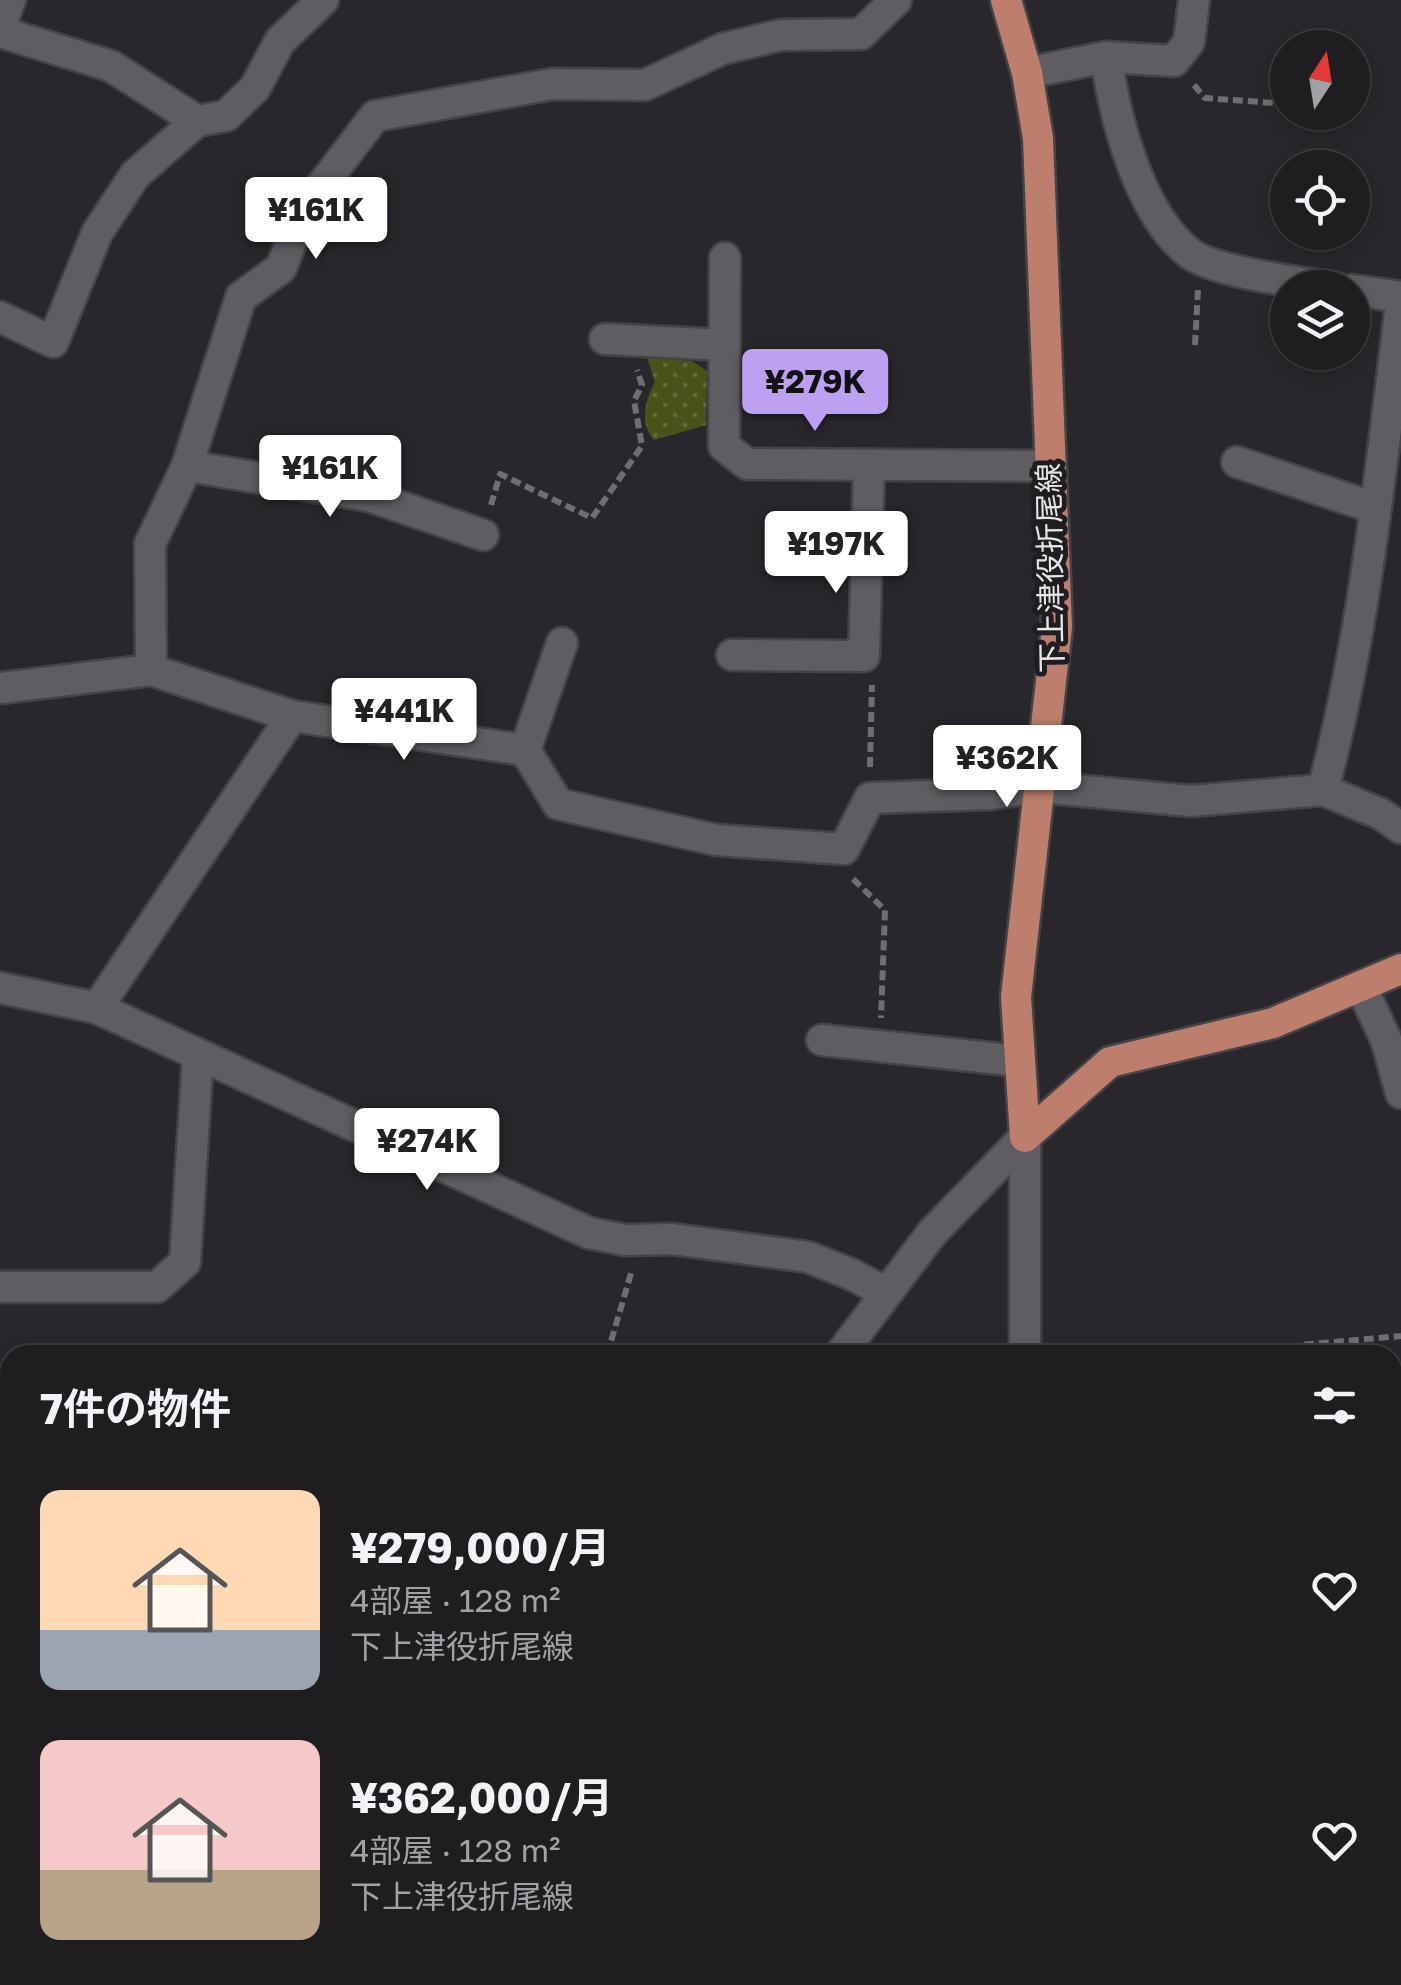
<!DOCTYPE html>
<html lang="ja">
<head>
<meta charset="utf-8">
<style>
  :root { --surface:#1f1d20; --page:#272629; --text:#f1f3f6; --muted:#a1a2a5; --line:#3c3b3e; --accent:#bca0f2 }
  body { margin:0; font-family:"Golos Text","Noto Sans JP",sans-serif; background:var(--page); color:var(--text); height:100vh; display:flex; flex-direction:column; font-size:38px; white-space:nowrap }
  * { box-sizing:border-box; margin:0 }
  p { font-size:32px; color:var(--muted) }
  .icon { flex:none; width:55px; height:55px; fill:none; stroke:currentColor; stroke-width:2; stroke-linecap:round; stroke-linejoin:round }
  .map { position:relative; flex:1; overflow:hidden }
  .drawer { position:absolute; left:0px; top:1345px; width:1402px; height:640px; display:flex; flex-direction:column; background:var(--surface); border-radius:30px 30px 0 0; box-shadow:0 5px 15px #0003,0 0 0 2px var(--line) }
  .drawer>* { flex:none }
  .needle { width:65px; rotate:12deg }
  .tools { position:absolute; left:1270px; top:30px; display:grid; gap:20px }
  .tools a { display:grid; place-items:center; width:100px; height:100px; border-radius:50%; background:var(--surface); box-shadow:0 5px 15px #0003,0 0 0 2px var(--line); font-size:50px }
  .price { position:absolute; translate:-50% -85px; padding:0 22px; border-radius:10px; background:#fff; color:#222; font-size:32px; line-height:65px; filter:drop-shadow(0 2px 5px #0008) }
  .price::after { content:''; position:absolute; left:50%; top:60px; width:30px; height:22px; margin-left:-15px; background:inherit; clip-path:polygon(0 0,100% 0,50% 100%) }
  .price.on { background:var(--accent); color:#111 }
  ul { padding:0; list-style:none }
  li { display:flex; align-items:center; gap:30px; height:250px; padding:0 40px }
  li span { display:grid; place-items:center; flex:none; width:280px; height:200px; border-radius:20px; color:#555 }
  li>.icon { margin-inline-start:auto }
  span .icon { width:120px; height:120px; fill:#fffc; stroke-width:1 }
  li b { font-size:42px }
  h2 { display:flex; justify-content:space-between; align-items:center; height:120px; padding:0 40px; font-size:42px }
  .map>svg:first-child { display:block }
  .grass { fill:url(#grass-dots) }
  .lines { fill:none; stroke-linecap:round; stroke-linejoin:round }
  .minor-casing { stroke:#454346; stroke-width:35 }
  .major-casing { stroke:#454346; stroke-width:35 }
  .path { stroke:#706e71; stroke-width:6; stroke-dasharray:10 5; stroke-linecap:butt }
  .minor { stroke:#605d62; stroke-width:30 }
  .major { stroke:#be7e6d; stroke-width:30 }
  .labels { text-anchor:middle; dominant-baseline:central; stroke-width:10; stroke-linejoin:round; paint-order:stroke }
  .street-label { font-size:30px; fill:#e8e6e9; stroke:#201d21 }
</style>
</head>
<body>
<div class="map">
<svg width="1401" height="1985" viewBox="0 0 1401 1985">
  <defs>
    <pattern id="grass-dots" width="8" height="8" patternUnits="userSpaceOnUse" patternTransform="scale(2.5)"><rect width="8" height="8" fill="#4a5119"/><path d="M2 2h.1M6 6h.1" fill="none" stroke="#646a3a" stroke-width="1.8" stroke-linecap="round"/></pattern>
  </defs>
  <rect width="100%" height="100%" fill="#29272b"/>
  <path class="grass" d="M647 357 692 361 707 371 706 425 654 440C639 422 645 401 655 382Z"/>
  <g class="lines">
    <defs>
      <g id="minor">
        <path d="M0 27 10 0"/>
        <path d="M0 32 111 66 197 121"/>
        <path d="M1106 57C1115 118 1138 211 1188 252 1211 272 1303 283 1336 288"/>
        <path d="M1027 73 1106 57 1174 61 1189 42 1194 0"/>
        <path d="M725 258 724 446 747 464 1050 466"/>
        <path d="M1352 290 1401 297"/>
        <path d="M0 317 53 342 97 233 135 175 197 121 226 116 255 88 280 41 323 0"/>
        <path d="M605 339 725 345"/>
        <path d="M1237 462 1375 508"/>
        <path d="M187 466 369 496 483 535"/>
        <path d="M732 655 864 656 869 465"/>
        <path d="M151 670 150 544 187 466 241 297 281 268 304 209 375 116 552 84 645 85 722 49 781 35 861 34 896 0"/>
        <path d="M0 688 151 670 292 716 97 1008"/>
        <path d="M292 716 525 750"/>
        <path d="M525 750 558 804 716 840 844 849 870 798 990 794 1040 787 1191 801 1323 790 1381 814 1401 828"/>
        <path d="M525 750 562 643"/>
        <path d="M1323 790C1365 631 1381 467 1401 304"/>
        <path d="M1361 986 1387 1042 1401 1093"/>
        <path d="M0 988 97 1008 589 1233 625 1240 672 1239 808 1257 853 1275 886 1293"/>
        <path d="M822 1040 1019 1061"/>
        <path d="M1025 1137V1355"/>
        <path d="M0 1287H157L185 1262 198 1056"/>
        <path d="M840 1355 932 1233 1025 1137"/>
        <path d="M1392 1462 1401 1458"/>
        <path d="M0 1669 10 1679"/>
        <path d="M0 1820 10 1818"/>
        <path d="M104 1975 106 1985"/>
        <path d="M994 1975 995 1985"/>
        <path d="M1216 1975V1985"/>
        <path d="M328 1985 392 1975"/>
      </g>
      <path id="major" d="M1006 0 1027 73 1038 138 1057 627 1016 997 1025 1137 1110 1062 1273 1023 1401 969"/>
    </defs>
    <use href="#minor" class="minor-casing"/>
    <use href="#major" class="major-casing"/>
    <g class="path">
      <path d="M1194 85 1205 98 1288 104"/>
      <path d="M1195 345 1198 289"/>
      <path d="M491 505 500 474 592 518 642 446 634 401 642 385 637 370"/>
      <path d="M870 767 872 685"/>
      <path d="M853 879 885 910 881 1018"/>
      <path d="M607 1355 632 1270"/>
      <path d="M1276 1355 1300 1345 1401 1336"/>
      <path d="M1392 1602 1401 1629"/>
      <path d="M1392 1678 1401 1670"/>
    </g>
    <use href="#minor" class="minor"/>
    <use href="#major" class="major"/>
  </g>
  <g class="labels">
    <g class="street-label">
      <text transform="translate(1050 568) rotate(-91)">下上津役折尾線</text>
    </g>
  </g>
</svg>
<div class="tools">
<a><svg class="needle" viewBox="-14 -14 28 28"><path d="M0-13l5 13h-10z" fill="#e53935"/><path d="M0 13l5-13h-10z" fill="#a1a2a5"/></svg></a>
<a><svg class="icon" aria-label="locate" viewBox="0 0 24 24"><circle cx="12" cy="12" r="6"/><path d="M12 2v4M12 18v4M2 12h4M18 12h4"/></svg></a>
<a><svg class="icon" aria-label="layers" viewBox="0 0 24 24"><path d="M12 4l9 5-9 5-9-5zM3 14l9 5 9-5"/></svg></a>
</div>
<b class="price" style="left:316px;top:262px">¥161K</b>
<b class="price on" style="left:815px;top:434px">¥279K</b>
<b class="price" style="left:330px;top:520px">¥161K</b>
<b class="price" style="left:836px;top:596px">¥197K</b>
<b class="price" style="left:404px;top:763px">¥441K</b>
<b class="price" style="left:1007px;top:810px">¥362K</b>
<b class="price" style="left:427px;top:1193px">¥274K</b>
<section class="drawer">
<h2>7件の物件<svg class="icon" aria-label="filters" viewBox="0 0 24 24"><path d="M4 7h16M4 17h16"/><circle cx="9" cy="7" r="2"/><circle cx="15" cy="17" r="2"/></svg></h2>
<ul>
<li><span style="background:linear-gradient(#ffd9b3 70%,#9aa5b1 0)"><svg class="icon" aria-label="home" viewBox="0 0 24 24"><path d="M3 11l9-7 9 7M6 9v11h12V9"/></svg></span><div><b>¥279,000/月</b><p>4部屋 · 128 m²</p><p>下上津役折尾線</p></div><svg class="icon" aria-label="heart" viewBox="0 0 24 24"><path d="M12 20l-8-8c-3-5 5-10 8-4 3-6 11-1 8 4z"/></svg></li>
<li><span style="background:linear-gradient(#f6c9c9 65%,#b9a48a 0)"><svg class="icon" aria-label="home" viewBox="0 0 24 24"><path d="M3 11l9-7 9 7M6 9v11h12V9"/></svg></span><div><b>¥362,000/月</b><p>4部屋 · 128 m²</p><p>下上津役折尾線</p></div><svg class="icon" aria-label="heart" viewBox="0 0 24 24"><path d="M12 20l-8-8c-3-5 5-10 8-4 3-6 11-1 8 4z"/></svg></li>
</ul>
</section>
</div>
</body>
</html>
